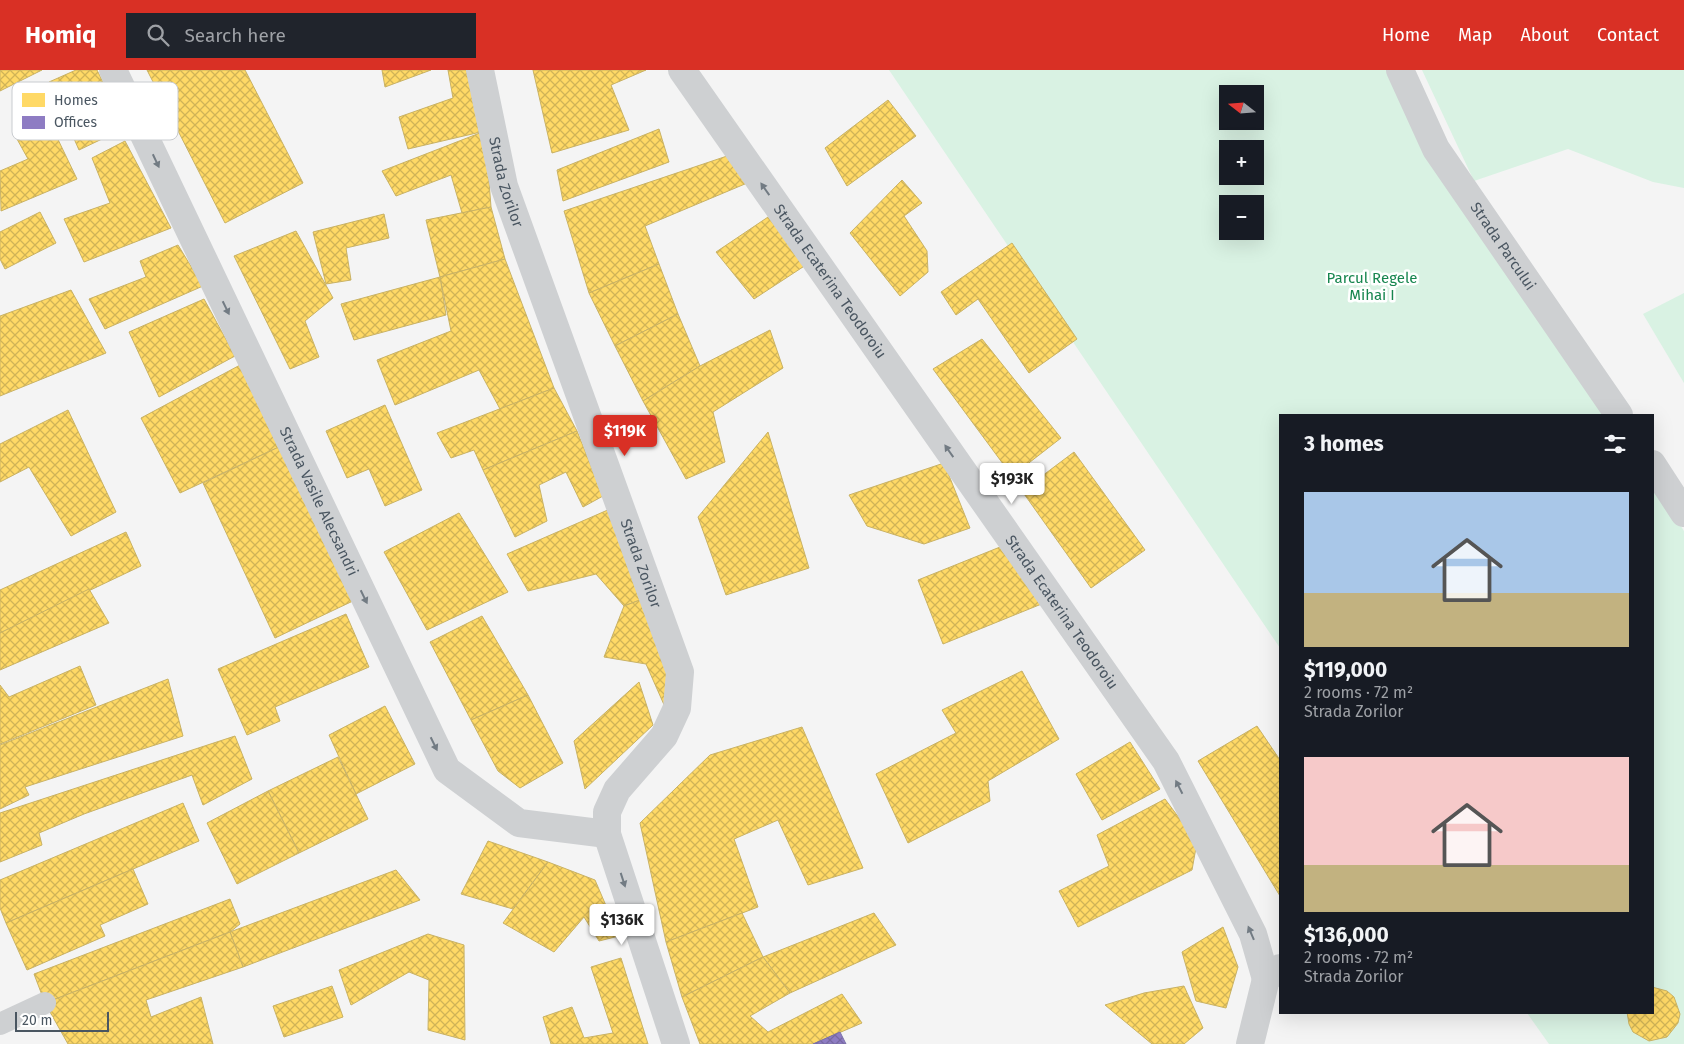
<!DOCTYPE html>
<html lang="en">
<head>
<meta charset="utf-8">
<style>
  :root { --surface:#171b24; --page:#20242c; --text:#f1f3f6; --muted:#9ea1a6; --accent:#d93025 }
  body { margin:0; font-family:"Fira Sans",sans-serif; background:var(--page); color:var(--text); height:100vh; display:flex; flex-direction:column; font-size:19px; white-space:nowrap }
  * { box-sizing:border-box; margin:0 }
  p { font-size:16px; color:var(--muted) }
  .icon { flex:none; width:28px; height:28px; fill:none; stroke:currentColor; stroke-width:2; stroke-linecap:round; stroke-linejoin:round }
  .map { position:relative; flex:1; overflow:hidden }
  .sheet { position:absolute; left:1279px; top:344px; width:375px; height:600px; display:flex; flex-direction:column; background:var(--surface); border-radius:0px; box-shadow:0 5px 20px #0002 }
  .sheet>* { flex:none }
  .needle { width:32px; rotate:287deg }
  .controls { position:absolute; left:1219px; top:15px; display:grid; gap:10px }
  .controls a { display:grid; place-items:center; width:45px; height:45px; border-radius:0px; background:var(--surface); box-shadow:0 5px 20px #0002; font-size:25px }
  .scale { position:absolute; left:15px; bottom:12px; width:94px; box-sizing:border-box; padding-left:5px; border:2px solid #4a5661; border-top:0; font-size:14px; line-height:18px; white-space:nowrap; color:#4a5661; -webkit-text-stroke:4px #fff; paint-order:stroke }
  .price { position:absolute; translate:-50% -42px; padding:0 11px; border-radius:5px; background:#fff; color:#222; font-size:16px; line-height:32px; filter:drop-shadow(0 1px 2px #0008) }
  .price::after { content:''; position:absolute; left:50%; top:30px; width:15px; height:11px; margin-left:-8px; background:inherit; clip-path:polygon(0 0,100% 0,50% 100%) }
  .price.current { background:var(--accent); color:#fff }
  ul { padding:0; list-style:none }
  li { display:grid; align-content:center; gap:10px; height:265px; padding:0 25px }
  li span { display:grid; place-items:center; height:155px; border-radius:0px; color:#555 }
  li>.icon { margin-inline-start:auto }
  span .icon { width:90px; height:90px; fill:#fffc; stroke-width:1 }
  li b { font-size:21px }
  h2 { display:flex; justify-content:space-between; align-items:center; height:60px; padding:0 25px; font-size:21px }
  header { display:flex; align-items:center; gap:30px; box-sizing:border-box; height:70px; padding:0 25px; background:var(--accent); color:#fff }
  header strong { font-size:24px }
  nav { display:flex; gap:28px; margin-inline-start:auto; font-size:18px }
  .search { width:350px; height:45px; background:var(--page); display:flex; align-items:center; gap:12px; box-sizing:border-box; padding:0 18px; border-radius:0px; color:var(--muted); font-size:19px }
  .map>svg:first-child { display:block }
  .green { fill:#d9f2e3; fill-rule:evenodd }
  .homes { fill:url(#homes-cross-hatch); stroke:#c9b264 }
  .offices { fill:url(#offices-cross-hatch); stroke:#7a71a6 }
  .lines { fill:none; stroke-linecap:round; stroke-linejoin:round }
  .pedestrian { stroke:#ced0d2; stroke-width:22 }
  .minor { stroke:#ced0d2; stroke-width:28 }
  .oneway { fill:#727b83 }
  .labels { text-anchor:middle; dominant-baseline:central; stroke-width:5; stroke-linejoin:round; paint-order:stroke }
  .street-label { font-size:15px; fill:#4a5661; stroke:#fff }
  .park-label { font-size:15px; fill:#17864f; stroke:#fff }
  .key { fill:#fff; stroke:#c9ccd0; stroke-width:1 }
  .key-label { font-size:14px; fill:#4a5661 }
</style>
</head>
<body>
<header>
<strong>Homiq</strong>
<div class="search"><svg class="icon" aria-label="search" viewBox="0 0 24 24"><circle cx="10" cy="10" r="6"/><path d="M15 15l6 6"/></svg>Search here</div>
<nav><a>Home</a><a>Map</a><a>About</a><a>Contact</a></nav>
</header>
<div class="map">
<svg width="1684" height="974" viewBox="0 0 1684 974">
  <defs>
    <pattern id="homes-cross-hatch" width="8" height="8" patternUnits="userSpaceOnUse" patternTransform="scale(1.25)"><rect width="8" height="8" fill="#ffd966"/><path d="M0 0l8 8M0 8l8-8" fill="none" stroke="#d0b357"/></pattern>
    <pattern id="offices-cross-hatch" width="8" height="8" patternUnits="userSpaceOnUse" patternTransform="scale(1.25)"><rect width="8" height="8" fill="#8e7cc3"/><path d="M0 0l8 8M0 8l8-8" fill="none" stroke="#7668a2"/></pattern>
  </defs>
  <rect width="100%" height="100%" fill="#f4f4f4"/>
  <g class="green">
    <path d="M889 0H1399L1609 345H1280V578ZM1228 24H1255V51H1228ZM1228 79H1255V106H1228ZM1228 134H1255V161H1228Z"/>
    <path d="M1422 0H1684V118L1653 112 1568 79 1474 111Z"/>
    <path d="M1684 223V313L1643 244Z"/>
    <path d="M1653 412 1684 461V974H1549L1527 943 1652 942Z"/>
  </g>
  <g class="homes">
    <path d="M0 0H42L0 21Z"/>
    <path d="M76 0H97L125 58 79 80 49 12Z"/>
    <path d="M147 0H245L303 113 225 153Z"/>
    <path d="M382 0H431L385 17Z"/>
    <path d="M448 0H474L485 61 408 79 399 47 453 28Z"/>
    <path d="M533 0H646L611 15 629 60 552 83Z"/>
    <path d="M888 30 916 66 847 116 825 78Z"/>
    <path d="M52 57 77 109 1 141 0 101 28 89 17 69Z"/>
    <path d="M659 59 669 92 563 131 557 100Z"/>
    <path d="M485 61 491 137 462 143 451 105 396 126 382 101Z"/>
    <path d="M125 71 171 158 84 192 64 149 110 133 92 88Z"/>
    <path d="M733 84 752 111 645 156 659 194 589 223 564 141Z"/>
    <path d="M902 110 922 133 904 146 927 181 928 202 900 226 850 163Z"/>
    <path d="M491 137 505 189 440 207 426 150Z"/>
    <path d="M40 142 56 173 5 199 0 189V162Z"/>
    <path d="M774 143 809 193 754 229 716 182Z"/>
    <path d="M384 144 389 168 346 178 351 210 326 214 313 162Z"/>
    <path d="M296 161 333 228 305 251 319 287 290 299 234 186Z"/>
    <path d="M1012 173 1077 269 1029 303 978 229 956 245 941 222Z"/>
    <path d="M178 175 203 216 105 259 89 229 146 207 140 191Z"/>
    <path d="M505 189 554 318 500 339 479 300 395 335 377 290 451 261 440 207Z"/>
    <path d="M659 194 678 244 615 276 589 223Z"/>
    <path d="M440 207 446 245 354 270 341 234Z"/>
    <path d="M71 220 106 283 0 326V246Z"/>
    <path d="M204 229 235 286 159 327 129 262Z"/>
    <path d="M678 244 700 296 643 331 615 276Z"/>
    <path d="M770 260 783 298 713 342 725 392 686 409 643 331 700 296Z"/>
    <path d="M982 269 1061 368 1012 406 933 299Z"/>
    <path d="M242 294 283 375 180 423 141 348Z"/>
    <path d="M554 318 577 361 483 400 474 380 451 388 437 363Z"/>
    <path d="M385 335 422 420 385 436 369 399 347 408 326 361Z"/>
    <path d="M68 340 116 442 71 466 29 397 0 412V374Z"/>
    <path d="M577 361 603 426 583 437 566 402 539 415 547 451 515 467 483 400Z"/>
    <path d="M768 362 809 498 726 525 698 447Z"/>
    <path d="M283 375 355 530 275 568 203 413Z"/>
    <path d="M1074 382 1145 480 1091 518 1022 421Z"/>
    <path d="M944 393 970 458 924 474 867 456 849 425Z"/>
    <path d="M610 439 648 527 624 536 596 504 528 521 507 484Z"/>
    <path d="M459 443 508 522 427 560 384 482Z"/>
    <path d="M126 462 141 496 0 563V520Z"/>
    <path d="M1005 475 1044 533 943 574 918 510Z"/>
    <path d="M89 519 109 553 0 600V563Z"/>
    <path d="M648 527 670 594 665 637 646 594 604 587 624 536Z"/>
    <path d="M346 544 369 597 275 637 280 651 247 665 218 599Z"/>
    <path d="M482 546 528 625 471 650 430 572Z"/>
    <path d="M80 596 96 635 0 674V615L9 627Z"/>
    <path d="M1022 601 1059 669 988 711 990 731 908 773 876 704 956 663 942 640Z"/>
    <path d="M168 609 183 666 25 717 29 725 0 739V675Z"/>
    <path d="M639 612 653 655 585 719 574 671Z"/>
    <path d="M528 625 563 693 520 718 498 701 471 650Z"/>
    <path d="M385 636 415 694 356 724 329 665Z"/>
    <path d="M1257 656 1280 690V826L1198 691Z"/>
    <path d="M802 657 863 798 808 815 778 750 734 769 758 837 666 872 640 753 710 685Z"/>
    <path d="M235 666 252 709 203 735 192 705 84 744 39 763 42 775 0 792V743Z"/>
    <path d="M1130 672 1160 719 1102 750 1076 704Z"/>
    <path d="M338 687 368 749 299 783 268 721Z"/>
    <path d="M268 721 299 783 237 814 207 753Z"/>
    <path d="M1165 729 1197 772 1192 800 1078 857 1059 821 1109 796 1097 765Z"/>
    <path d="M183 733 199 771 6 853 0 838V810Z"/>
    <path d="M488 771 548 792 513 839 461 824Z"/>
    <path d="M548 792 595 810 619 866 599 871 584 847 554 882 503 853Z"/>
    <path d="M133 799 148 834 100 855 105 866 27 900 6 853Z"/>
    <path d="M396 800 420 830 243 897 230 862Z"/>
    <path d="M230 829 240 854 230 862 45 933 34 904Z"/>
    <path d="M742 843 763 887 682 927 666 872Z"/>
    <path d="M874 843 896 875 790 923 763 887Z"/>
    <path d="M1223 857 1238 897 1226 938 1196 931 1182 882Z"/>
    <path d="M230 862 243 897 146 930 151 947 201 927 213 974H68L45 933Z"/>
    <path d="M428 864 464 875 465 970 428 960 429 910 409 902 351 935 339 900Z"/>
    <path d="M763 887 790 923 750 946 768 962 842 924 862 953 813 974H700L682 927Z"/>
    <path d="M621 888 648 974H551L543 947 572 937 584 968 613 963 591 897Z"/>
    <path d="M332 916 343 947 284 967 273 936Z"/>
    <path d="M1184 916 1203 958 1184 974H1152L1105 935 1144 923Z"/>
    <path d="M1652 917 1667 921 1674 927 1680 944 1678 953 1667 967 1649 971 1633 962 1629 954 1627 942H1652Z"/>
  </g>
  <path class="offices" d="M840 962 846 974H813Z"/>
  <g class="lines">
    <path class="pedestrian" d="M0 954 45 933"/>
    <g class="minor">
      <path id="s1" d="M113 0 447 700 519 753 607 764"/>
      <path id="s2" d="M480 0 504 116 680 602 677 638 664 666 617 720 607 742V764L676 974"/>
      <path id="s3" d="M682 0 1166 691 1253 864 1266 909"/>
      <path id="s4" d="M1400 0 1436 79 1619 345"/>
      <path d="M1652 394 1684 443"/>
      <path d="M1250 974 1266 909 1280 898"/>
    </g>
  </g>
  <defs><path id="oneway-solid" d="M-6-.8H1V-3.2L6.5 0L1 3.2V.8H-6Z" transform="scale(1.25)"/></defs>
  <g class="oneway">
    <use href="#oneway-solid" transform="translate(156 91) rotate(65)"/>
    <use href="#oneway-solid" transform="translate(765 119) rotate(-125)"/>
    <use href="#oneway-solid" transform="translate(226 238) rotate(64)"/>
    <use href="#oneway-solid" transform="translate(949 381) rotate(-125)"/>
    <use href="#oneway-solid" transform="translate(364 527) rotate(64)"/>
    <use href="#oneway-solid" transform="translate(434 674) rotate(64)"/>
    <use href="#oneway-solid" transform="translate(1179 717) rotate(-117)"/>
    <use href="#oneway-solid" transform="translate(623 810) rotate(72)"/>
    <use href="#oneway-solid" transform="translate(1251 863) rotate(-113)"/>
  </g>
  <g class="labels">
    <g class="street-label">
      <text stroke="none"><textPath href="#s2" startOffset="115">Strada Zorilor</textPath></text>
      <text stroke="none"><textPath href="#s4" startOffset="205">Strada Parcului</textPath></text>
      <text stroke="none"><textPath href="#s3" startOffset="258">Strada Ecaterina Teodoroiu</textPath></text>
      <text stroke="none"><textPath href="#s1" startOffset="478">Strada Vasile Alecsandri</textPath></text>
      <text stroke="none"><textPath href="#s2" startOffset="520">Strada Zorilor</textPath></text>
      <text stroke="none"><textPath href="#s3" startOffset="662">Strada Ecaterina Teodoroiu</textPath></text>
    </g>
    <g class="park-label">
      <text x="1372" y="208">Parcul Regele<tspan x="1372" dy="17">Mihai I</tspan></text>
    </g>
  </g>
  <rect x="12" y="12" width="166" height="58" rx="8" class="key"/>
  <rect x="22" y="23" width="23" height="14" fill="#ffd966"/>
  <rect x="22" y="46" width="23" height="13" fill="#8e7cc3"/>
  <g class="key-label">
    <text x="54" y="35">Homes</text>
    <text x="54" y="57">Offices</text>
  </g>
</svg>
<div class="controls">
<a><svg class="needle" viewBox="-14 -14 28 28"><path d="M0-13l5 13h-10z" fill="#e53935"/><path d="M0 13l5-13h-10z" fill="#9ea1a6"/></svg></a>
<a>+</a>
<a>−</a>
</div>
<div class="scale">20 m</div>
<b class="price current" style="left:625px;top:387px">$119K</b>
<b class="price" style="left:1012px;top:435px">$193K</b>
<b class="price" style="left:622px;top:876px">$136K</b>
<section class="sheet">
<h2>3 homes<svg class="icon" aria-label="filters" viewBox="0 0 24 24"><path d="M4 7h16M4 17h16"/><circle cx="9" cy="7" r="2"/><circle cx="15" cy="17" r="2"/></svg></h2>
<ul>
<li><span style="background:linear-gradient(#a9c7e8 65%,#c2b280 0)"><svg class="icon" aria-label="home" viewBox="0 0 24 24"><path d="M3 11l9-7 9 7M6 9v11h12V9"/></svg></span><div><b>$119,000</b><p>2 rooms · 72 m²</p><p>Strada Zorilor</p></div></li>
<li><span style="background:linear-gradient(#f6c9c9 70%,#c2b280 0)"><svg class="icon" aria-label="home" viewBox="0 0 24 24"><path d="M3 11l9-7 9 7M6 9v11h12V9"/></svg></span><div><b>$136,000</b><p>2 rooms · 72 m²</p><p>Strada Zorilor</p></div></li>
</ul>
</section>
</div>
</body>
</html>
